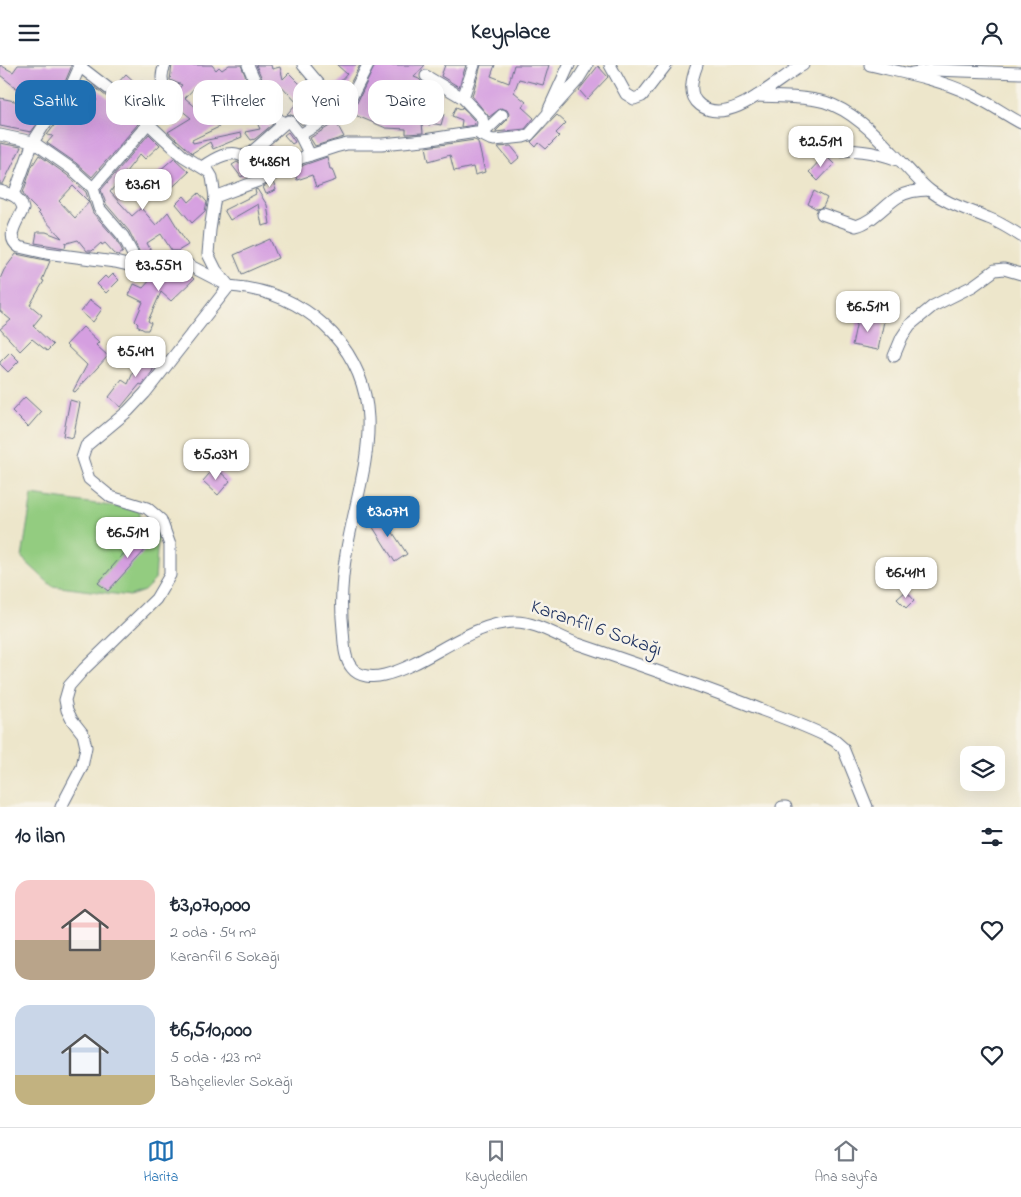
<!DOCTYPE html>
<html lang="tr">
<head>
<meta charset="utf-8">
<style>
  :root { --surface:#fff; --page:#f6f6f7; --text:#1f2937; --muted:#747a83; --line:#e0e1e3; --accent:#1f6fb2 }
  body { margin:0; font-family:"Indie Flower",sans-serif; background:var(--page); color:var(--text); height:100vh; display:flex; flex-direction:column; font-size:19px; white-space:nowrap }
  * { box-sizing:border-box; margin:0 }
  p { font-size:16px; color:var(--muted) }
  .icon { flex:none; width:28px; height:28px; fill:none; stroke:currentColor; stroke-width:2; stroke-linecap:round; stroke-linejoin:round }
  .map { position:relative; height:742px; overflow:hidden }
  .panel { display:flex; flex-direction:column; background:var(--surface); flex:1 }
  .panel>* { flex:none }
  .guide { position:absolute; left:15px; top:15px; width:500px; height:45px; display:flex; gap:10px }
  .buttons { position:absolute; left:960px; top:681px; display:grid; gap:10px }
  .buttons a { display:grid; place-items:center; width:45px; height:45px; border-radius:10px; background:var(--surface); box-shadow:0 5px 20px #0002; font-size:25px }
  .price { position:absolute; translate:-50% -42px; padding:0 11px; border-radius:10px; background:#fff; color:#222; font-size:16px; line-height:32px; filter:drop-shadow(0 1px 2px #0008) }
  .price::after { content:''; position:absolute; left:50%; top:30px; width:15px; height:11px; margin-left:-8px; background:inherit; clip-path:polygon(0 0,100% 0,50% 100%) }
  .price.current { background:var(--accent); color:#fff }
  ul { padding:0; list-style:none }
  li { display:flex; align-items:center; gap:15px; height:125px; padding:0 15px }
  li span { display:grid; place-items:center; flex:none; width:140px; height:100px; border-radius:15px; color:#555 }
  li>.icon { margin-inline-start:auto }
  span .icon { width:60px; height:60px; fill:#fffc; stroke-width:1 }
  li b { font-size:21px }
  h2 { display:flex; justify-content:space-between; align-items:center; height:60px; padding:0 15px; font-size:21px }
  .pill { padding:0 18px; border-radius:15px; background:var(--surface); box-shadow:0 5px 20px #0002; font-size:18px; line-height:45px }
  .pill.current { background:var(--accent); color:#fff }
  header { display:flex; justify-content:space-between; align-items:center; height:65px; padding:0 15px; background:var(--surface); font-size:22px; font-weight:700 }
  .tab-bar { display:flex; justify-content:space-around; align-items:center; height:70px; border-top:1px solid var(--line); background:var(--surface); font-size:14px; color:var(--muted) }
  .tab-bar a { display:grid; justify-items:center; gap:2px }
  .tab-bar .current { color:var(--accent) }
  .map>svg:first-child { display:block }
  .green { fill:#93cc80; stroke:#577e6f }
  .building { fill:#d59fe0 }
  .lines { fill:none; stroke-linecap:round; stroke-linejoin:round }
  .minor-casing { stroke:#646f84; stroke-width:13 }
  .minor { stroke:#fff; stroke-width:11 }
  .labels { text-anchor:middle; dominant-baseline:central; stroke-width:5; stroke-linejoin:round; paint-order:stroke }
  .street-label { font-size:20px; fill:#1b2f5e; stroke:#f7f3e8 }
</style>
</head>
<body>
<header><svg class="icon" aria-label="menu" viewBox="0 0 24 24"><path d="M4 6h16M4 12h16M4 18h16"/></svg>Keyplace<svg class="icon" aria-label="person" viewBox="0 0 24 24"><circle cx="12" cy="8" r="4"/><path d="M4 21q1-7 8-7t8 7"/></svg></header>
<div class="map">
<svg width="1021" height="742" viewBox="0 0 1021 742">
  <rect width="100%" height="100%" fill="#f7f3e8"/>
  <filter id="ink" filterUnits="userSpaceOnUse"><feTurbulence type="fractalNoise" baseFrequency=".02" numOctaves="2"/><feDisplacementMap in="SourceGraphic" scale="10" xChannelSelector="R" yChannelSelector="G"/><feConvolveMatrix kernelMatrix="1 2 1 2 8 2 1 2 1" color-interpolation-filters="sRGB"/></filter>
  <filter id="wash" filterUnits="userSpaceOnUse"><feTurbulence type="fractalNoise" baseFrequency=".0096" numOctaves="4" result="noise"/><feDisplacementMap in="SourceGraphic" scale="20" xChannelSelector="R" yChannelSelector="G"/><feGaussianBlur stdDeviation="1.12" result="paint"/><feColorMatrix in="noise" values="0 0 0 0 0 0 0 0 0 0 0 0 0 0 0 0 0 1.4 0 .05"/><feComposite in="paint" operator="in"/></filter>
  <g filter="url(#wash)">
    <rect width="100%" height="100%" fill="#ede6cb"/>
    <path class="green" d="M32 430 140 445V455L159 458 155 515 144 526 130 531 52 521 22 493Z"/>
    <g id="blocks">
      <g class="building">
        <path d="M0 0 13 7 18 0H71V3L59 31 31 67 0 61V33L39 41 0 10Z"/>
        <path d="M172 0H212L216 5 219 2 222 5 229 0H241L258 42 273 59 255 74 251 75 245 67 260 64 252 47 234 55 223 42 236 36 226 13 207 33 199 18 185 33 219 62 192 75 193 78 241 68 242 72 213 84 210 77 192 88 168 67 191 53 175 40 171 44 170 43 173 30 182 20 170 15Z"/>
        <path d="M256 0H271L272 4 280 2 283 14 289 8 304 23 300 27 306 25 308 28 313 23 328 41 325 44 326 45 302 60 294 51 287 49 297 38 279 18 266 23Z"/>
        <path d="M337 0H360L343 32 339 31 330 20 339 18 347 9Z"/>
        <path d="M375 0H425L414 12 419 14 422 17 441 29 437 47 444 49 441 60 430 58V60L422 58 423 68 406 69V64L386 63 350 48 355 42Z"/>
        <path d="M445 0H466L459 22 441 11Z"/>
        <path d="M481 0H495L491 11 509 18 514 0H549L543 20 519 14 514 27 526 37 522 42 534 53 525 64 495 67 507 55 509 49 507 45 501 43 489 52 472 31Z"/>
        <path d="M598 1 608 12 587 34 579 25Z"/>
        <path d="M126 9 137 19 141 15 158 30 156 37 148 48 116 20Z"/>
        <path d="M92 20 117 40 138 59 92 112 76 98 47 78 53 71 47 70 73 36 86 47 97 35 92 30 94 28 89 23Z"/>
        <path d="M456 42 461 44 462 42 474 55 475 60 461 62 462 55 452 51Z"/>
        <path d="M557 50 566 58 556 68 559 71 546 84 539 78 536 82 531 77Z"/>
        <path d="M336 57 344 72 315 81 310 73Z"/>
        <path d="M288 67 295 77 292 79 284 70Z"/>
        <path d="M149 69 160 80 145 94 140 89 110 127 132 151 141 143 156 160 168 147 188 180 178 186H172L161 169 147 178 155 194 145 196 144 195 148 186 142 192 129 166 106 139 101 125Z"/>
        <path d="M475 75 478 77 485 107 475 110 473 102 454 106 450 90 429 96 426 82Z"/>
        <path d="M0 78 21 82 3 119H0Z"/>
        <path d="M272 80 281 96 267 104 260 93 265 91 262 88Z"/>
        <path d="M511 81 520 92 512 99 498 82Z"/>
        <path d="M39 90 67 110 86 127 89 137 73 121 59 136 75 153 89 137 93 148 117 175 123 187 119 190 115 189 105 178 102 180 101 178 92 186H87L78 175 67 178 66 177 65 183 35 178 37 167H46L62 173 38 148 39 147 29 137 23 128 32 101Z"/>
        <path d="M327 92 330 104H332L336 115 316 122 312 110 297 115 294 106 304 100Z"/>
        <path d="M823 92 828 93 834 99 818 116 809 107Z"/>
        <path d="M174 93 189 107 166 128 160 121 151 127 144 119Z"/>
        <path d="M237 97 246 103 250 107 241 112 232 100Z"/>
        <path d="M273 117 276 125 266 129 263 122Z"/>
        <path d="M257 124 267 140 270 159 262 161 258 139 230 155 224 145 256 129 255 125Z"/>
        <path d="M814 126 827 133 823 142 817 144 808 139Z"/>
        <path d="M199 128 207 137 205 146 192 158 176 139 184 131 189 137Z"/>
        <path d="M270 174 278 193 242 209 234 190Z"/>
        <path d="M16 189 50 196 42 215 44 216 30 240 42 250 33 261 53 280 47 286 32 274 20 286 0 264 11 255 0 246V214L4 205Z"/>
        <path d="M175 201 189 209 194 214 171 236 161 227 148 256 151 258 148 265H144L137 261 138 259 135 256 143 237 129 230 134 219 143 223 152 213 150 211 163 208Z"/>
        <path d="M113 209 119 215 106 228 97 219 105 211 108 214Z"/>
        <path d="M90 235 102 244 93 257 81 247Z"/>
        <path d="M858 251 884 256 878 285 852 280Z"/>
        <path d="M83 262 99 277 96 280 108 291 75 327 73 326 87 300 66 280Z"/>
        <path d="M143 285 161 292 158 300 155 299 152 307 142 320 140 319 121 342 109 332 122 315 128 319Z"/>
        <path d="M10 287 19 296 8 307 0 299V297Z"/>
        <path d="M25 332 41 347 28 362 12 346Z"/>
        <path d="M70 335 80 338 73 373 63 371Z"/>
        <path d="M215 402 230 416 218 430 203 416Z"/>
        <path d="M380 448 407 489 395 497 369 456Z"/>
        <path d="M146 463 157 472 108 526 98 518Z"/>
        <path d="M906 526 914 535 906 543 897 534Z"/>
      </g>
    </g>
  </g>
  <g filter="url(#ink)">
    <use href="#blocks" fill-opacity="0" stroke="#646f84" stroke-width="1"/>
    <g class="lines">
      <defs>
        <g id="minor">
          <path d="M78 0 122 34 183 91 209 107 212 112 215 132 210 165 208 189 216 205 229 221C269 224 305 239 333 269 393 336 361 406 347 483 342 510 340 538 343 565 344 577 344 594 352 603 359 612 373 613 384 610 427 600 469 558 514 557 534 556 559 572 578 579 640 600 702 621 762 645 784 653 805 661 826 671L835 676 843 683 867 742"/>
          <path d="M248 0 265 39 283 59"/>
          <path d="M303 0 341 45"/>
          <path d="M474 0 463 33 482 53 483 58 481 70"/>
          <path d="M610 0 626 29 634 34 642 31 666 0"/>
          <path d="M697 0C692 13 687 30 700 40 729 63 778 13 803 0"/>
          <path d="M870 0C904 8 939 14 970 29 988 37 1004 49 1021 58"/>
          <path d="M912 8 933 5 1021 8"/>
          <path d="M426 11 463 33"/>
          <path d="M757 31C779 32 803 31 825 37 851 45 874 68 892 87 904 99 916 114 929 125 947 139 967 144 988 153 999 157 1010 164 1021 171"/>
          <path d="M549 44 569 0"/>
          <path d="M0 70 33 77 44 60 65 35 80 1"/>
          <path d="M300 70 344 43 348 39 368 0"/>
          <path d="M481 70 502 50"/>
          <path d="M827 86C853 84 873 86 898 95"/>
          <path d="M246 92 286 57 289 56 300 70 310 90"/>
          <path d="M202 102C234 80 242 86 266 113L301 93 335 82 347 79H382L424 75 476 67 490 74 494 75 523 72 529 70 577 16 587 0"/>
          <path d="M93 123 163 41C171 25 156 19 165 0"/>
          <path d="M0 126C11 129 21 132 23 144 18 156 4 172 19 182L46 188 115 197 145 204 156 202 175 193 229 221 145 328 128 346 86 381 82 393 89 414 111 432 147 443 161 455 170 480V510L156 534 84 604 69 621 65 635 67 645 72 655 83 669 86 682 82 702 61 742"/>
          <path d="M14 130 33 77 72 104 93 123 99 143 123 171 140 203"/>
          <path d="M215 132 266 113"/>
          <path d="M822 149 856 161C872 157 884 141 898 132 908 126 918 125 929 125"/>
          <path d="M894 291 902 272 910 260 933 241 973 221 995 205 1004 204 1021 209"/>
          <path d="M782 742H786"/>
        </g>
      </defs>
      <use href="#minor" class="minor-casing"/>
      <use href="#minor" class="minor"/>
    </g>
  </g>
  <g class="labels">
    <g class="street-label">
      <text transform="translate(596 564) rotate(19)">Karanfil 6 Sokağı</text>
    </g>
  </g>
</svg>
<div class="buttons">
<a><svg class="icon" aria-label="layers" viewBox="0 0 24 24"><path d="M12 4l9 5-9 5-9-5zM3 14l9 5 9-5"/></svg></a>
</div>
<b class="price" style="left:821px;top:103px">₺2.51M</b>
<b class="price" style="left:270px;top:123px">₺4.86M</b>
<b class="price" style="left:143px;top:146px">₺3.6M</b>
<b class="price" style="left:159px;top:227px">₺3.55M</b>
<b class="price" style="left:868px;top:268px">₺6.51M</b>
<b class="price" style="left:136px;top:313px">₺5.4M</b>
<b class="price" style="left:216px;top:416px">₺5.03M</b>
<b class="price current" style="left:388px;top:473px">₺3.07M</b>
<b class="price" style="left:128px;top:494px">₺6.51M</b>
<b class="price" style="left:906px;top:534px">₺6.41M</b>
<div class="guide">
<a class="pill current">Satılık</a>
<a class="pill">Kiralık</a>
<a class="pill">Filtreler</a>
<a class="pill">Yeni</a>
<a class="pill">Daire</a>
</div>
</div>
<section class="panel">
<h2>10 ilan<svg class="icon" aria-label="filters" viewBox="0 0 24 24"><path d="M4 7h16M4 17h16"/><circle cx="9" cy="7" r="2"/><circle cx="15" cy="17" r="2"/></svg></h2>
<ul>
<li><span style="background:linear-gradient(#f6c9c9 60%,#b9a48a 0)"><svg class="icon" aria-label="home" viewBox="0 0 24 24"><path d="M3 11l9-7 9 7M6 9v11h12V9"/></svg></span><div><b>₺3,070,000</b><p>2 oda · 54 m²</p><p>Karanfil 6 Sokağı</p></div><svg class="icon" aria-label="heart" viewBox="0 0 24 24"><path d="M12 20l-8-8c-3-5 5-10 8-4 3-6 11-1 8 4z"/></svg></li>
<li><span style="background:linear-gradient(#c9d6e8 70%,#c2b280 0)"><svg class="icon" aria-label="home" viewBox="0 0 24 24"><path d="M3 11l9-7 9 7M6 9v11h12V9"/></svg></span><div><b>₺6,510,000</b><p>5 oda · 123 m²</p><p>Bahçelievler Sokağı</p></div><svg class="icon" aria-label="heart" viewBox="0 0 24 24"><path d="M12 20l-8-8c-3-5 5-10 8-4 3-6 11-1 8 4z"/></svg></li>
</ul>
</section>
<nav class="tab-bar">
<a class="current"><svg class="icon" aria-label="map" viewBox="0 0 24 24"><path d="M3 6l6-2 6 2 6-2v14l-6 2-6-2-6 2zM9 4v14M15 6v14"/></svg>Harita</a>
<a><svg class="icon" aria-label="saved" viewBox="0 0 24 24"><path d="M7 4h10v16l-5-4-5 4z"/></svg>Kaydedilen</a>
<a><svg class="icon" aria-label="home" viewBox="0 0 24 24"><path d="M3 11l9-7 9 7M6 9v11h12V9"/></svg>Ana sayfa</a>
</nav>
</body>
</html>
